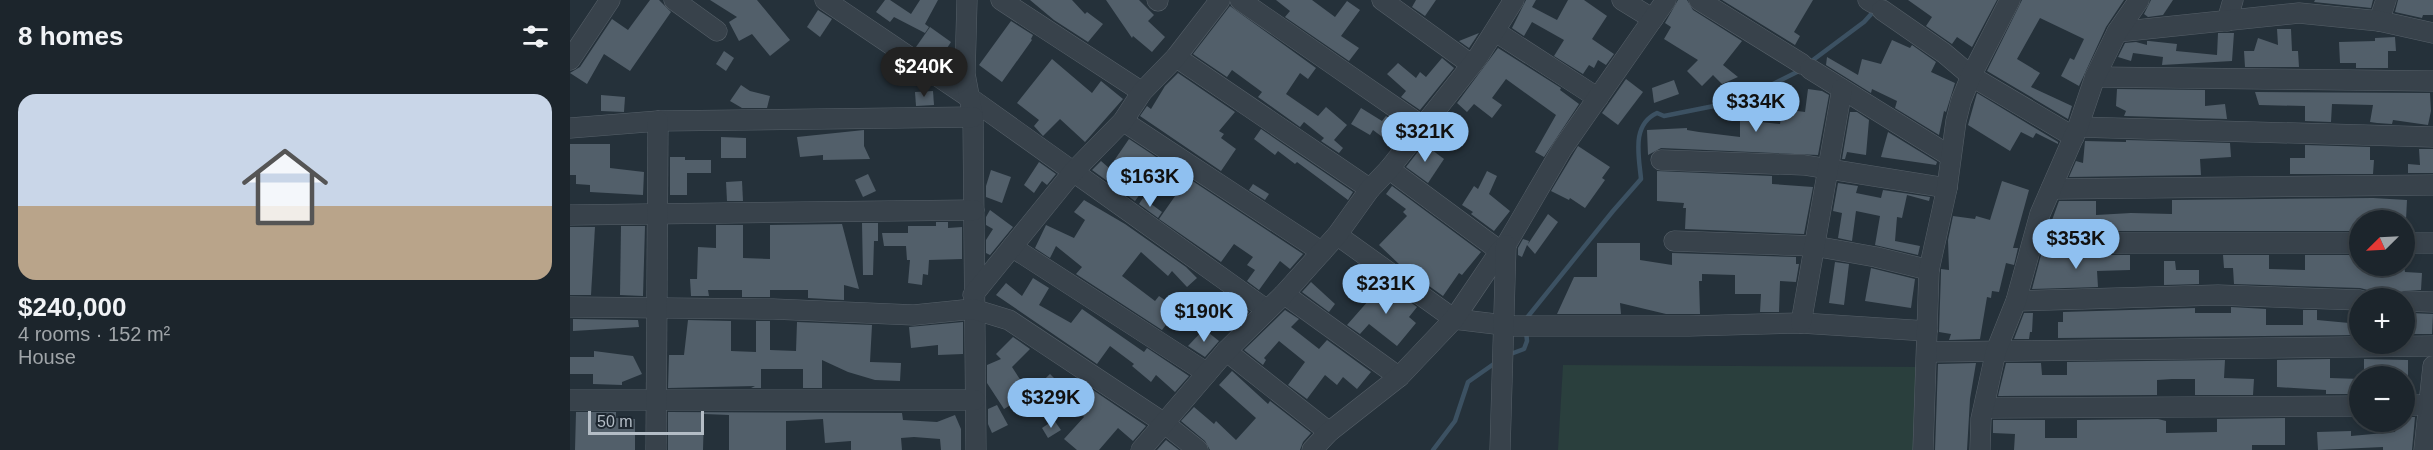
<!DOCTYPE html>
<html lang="en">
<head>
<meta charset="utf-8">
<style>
  :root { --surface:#1c252c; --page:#252d34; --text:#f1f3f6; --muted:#a0a5a9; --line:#3a4248; --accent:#8fc0f0 }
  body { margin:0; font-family:Helvetica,sans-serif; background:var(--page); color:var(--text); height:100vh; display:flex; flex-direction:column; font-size:22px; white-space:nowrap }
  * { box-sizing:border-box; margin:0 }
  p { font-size:20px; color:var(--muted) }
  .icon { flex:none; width:33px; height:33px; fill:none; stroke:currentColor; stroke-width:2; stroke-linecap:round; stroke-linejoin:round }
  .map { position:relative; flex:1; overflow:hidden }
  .side { display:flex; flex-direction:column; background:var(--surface); width:570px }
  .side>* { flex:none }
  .needle { width:39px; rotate:246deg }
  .buttons { position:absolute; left:1779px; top:210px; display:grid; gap:12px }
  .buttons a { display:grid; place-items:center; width:66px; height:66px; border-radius:50%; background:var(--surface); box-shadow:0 3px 9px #0003,0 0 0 2px var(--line); font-size:30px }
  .scale { position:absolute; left:18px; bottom:15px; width:116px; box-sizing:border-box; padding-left:6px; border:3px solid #b4bdc6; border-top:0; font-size:16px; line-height:21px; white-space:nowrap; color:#b4bdc6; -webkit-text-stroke:4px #1d2730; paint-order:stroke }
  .price { position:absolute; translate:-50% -51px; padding:0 14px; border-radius:21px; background:var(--accent); color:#111; font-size:20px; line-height:39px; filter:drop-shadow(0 2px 3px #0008) }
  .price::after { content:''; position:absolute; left:50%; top:36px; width:18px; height:14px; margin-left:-9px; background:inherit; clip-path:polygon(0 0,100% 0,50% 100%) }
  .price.active { background:#222; color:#fff }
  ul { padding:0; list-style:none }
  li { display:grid; align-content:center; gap:12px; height:318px; padding:0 18px }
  li span { display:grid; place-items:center; height:186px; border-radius:18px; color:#555 }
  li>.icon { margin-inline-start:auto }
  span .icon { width:108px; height:108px; fill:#fffc; stroke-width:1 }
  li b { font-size:26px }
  h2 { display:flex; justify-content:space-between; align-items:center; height:72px; padding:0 18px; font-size:26px }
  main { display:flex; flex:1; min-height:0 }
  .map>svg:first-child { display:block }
  .green { fill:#2a3f3d }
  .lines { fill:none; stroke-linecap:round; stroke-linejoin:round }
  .stream { stroke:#3c5162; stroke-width:4.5 }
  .building { fill:#525f6a }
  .minor-casing { stroke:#566069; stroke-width:21 }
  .minor { stroke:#38424b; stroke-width:20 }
</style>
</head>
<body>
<main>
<section class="side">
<h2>8 homes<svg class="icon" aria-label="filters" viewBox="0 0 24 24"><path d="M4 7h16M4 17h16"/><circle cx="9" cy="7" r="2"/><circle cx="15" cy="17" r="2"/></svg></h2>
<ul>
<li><span style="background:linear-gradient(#c9d6e8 60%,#b9a48a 0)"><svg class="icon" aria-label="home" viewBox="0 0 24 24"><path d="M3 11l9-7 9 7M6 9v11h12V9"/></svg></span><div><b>$240,000</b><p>4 rooms · 152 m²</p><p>House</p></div></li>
</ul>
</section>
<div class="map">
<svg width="1863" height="450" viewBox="0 0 1863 450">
  <rect width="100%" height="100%" fill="#25313a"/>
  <path class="green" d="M993 365 1357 367 1353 450H988Z"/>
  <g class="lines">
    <g class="stream">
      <path d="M1239 63 1294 22 1314 0"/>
      <path d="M955 320 1043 211 1071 179C1069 156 1061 125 1087 113L1094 116 1169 101 1233 69"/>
      <path d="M938 355 954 349 957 341 956 331"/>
      <path d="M863 450 885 421 898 382 928 361"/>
    </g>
  </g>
  <g class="building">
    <path d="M80 0H89L101 12 60 71 34 54 17 84 0 73 10 67 42 19 58 30Z"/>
    <path d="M140 0H187L220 40 200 56 182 34 169 41 159 22 167 17Z"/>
    <path d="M315 0H320L341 14 350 0H368L355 24 359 27 355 33 324 17 320 22 306 12Z"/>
    <path d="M460 0H502L515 14 517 12 533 24 518 42 484 20Z"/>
    <path d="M536 0H569L584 15 578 21 595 37 582 52 563 36 562 38Z"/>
    <path d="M706 0H742L765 17 777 1 790 10 771 36 789 48 779 61 715 17 720 11Z"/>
    <path d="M846 0H866L855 16 842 7Z"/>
    <path d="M956 0H966L962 7 987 20 998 0H1014L1037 16 1022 39 1044 54 1036 65 1028 60 1024 68 1019 65 1013 74 984 56 994 40 962 22 954 36 942 28Z"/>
    <path d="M1108 0H1117L1123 10 1172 41 1153 65 1168 77 1152 84 1143 75 1132 86 1117 71 1128 60 1094 39 1101 27 1095 23Z"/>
    <path d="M1152 0H1243L1224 32 1230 36 1225 45Z"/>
    <path d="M1338 0H1427L1402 47 1387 37 1382 44 1356 26 1362 17Z"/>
    <path d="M1452 0H1554L1536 27 1509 86 1491 76 1500 58 1504 60 1514 39 1470 18 1447 59 1470 73 1461 87 1502 106 1498 119 1417 71Z"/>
    <path d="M1581 0H1603L1593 15 1578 17 1574 14Z"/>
    <path d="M1745 0H1803L1801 8 1744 2Z"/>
    <path d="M1828 0H1863V15H1853L1852 18 1825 12Z"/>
    <path d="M660 6 746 68 738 79 730 73 716 94 748 116 756 107 777 125 764 140 773 148 769 153 751 141 754 138 734 122 730 127 688 97 692 92 662 70 657 77 623 54Z"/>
    <path d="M248 10 262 19 250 37 237 27Z"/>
    <path d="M441 21 463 35 461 39 462 40 432 82 409 65Z"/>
    <path d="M360 27 381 42 368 62 346 47Z"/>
    <path d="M1707 29H1721L1722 51H1728L1729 67H1675L1674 51H1684L1688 38 1708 45Z"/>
    <path d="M909 33 899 48 889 41Z"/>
    <path d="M1648 33H1664L1662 61 1592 65 1593 57 1563 53 1561 61 1548 57 1555 43 1566 42 1577 45V41H1579L1607 44 1606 51 1647 55Z"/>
    <path d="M1825 37 1826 51H1818V68H1786V63H1770L1769 42 1805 41V38Z"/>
    <path d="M1322 40 1340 48 1342 45 1366 62 1361 72 1385 83 1376 112 1374 111 1369 135 1325 108 1327 101 1302 89 1301 93 1256 65 1257 57 1288 75 1292 59 1311 64Z"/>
    <path d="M928 48 991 88 990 90 1009 104 974 157 965 152 986 115 936 79 922 98 932 105 922 118 904 104 897 112 887 103Z"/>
    <path d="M154 51 164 58 156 71 146 64Z"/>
    <path d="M872 58 884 68 850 110 831 97 836 91 817 74 828 63 846 78 850 72 856 77Z"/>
    <path d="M482 59 522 93 531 81 553 99 515 142 490 119 473 136 464 126 469 120 447 103Z"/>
    <path d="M608 73 665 112 649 131 654 134 651 138 666 149 651 171 570 116 577 106 581 109 595 86Z"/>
    <path d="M1056 79 1073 92 1048 125 1032 113Z"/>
    <path d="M1104 80 1109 94 1084 103 1082 88Z"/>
    <path d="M171 85 180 91 200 96 197 108H172L160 101Z"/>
    <path d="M1238 89 1252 91 1259 95 1248 155 1091 148 1078 155 1077 130 1117 128V130L1129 132 1170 137V120L1210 124 1212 109 1235 112Z"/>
    <path d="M1547 89 1635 90V106L1655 104 1657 119 1554 116 1556 111 1546 106Z"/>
    <path d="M363 91 364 105 346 106 345 92Z"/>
    <path d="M1685 92 1860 93 1861 111 1858 125 1823 120 1822 124 1807 123 1800 122 1803 105 1762 104 1761 122 1735 121V106L1689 105Z"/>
    <path d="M1407 93 1488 142V144L1466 133 1463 138 1451 132 1440 151 1398 125Z"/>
    <path d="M31 95 55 97 54 112 31 111Z"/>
    <path d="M791 108 812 121 816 116 835 129 823 145 803 130 800 135 781 124Z"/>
    <path d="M1280 112H1287L1299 120 1296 155 1277 152 1275 159H1272Z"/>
    <path d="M881 116 893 126 884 137 872 128Z"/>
    <path d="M691 129 783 192 778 200 727 162 725 164 708 151 705 155 684 139Z"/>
    <path d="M294 130V146L300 159 253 160V155L230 157 227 137Z"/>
    <path d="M1318 132 1367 162 1366 165 1311 157Z"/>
    <path d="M151 137 176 138V158H151Z"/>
    <path d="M559 139 733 254 720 269 710 261 689 290 677 281 685 270 677 265 683 257 664 244 651 262 589 219 610 189 586 172 565 201 522 170 531 161 539 168Z"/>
    <path d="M1556 140 1660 143 1661 157 1630 159 1631 175 1499 177 1506 161 1513 163 1515 141 1556 142Z"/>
    <path d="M0 144H40V168L74 172 73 195 20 192V185L6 184V175H0Z"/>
    <path d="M854 144 874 159 858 183 836 167Z"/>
    <path d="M1735 145 1800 147V160H1804L1803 174H1720V158H1735Z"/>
    <path d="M1008 146 1040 167 1032 178 1035 180 1015 208 1000 198 999 200 981 191Z"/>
    <path d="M1849 149H1863V173H1838V164L1850 165Z"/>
    <path d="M100 157H115V160H141V173H117V195H100Z"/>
    <path d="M469 162 486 174 477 185 472 181 464 193 454 185Z"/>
    <path d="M421 170 441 177 432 203 416 197V186Z"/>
    <path d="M917 171 927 176 919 194 940 211 924 231 901 214 903 212 892 205 904 186 908 189Z"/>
    <path d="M1087 171 1202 176V184L1243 187 1234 234 1115 229 1116 208H1113L1114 203 1087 201Z"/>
    <path d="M298 174 306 191 293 197 285 180Z"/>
    <path d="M172 181 173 201H157L156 182Z"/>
    <path d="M1432 181 1459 190 1443 248H1448L1444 265 1436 263 1429 292 1422 291 1421 298 1417 297 1410 339 1379 340 1381 334 1369 332 1371 272V269L1379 270 1378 240 1383 216 1405 219 1406 216 1420 220Z"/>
    <path d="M1268 183 1288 186 1286 193 1311 198 1313 190 1360 197 1359 201 1337 195 1332 218 1327 217 1325 241 1350 246 1348 255 1305 245 1310 216 1286 211 1282 241 1268 238 1272 213 1263 211Z"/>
    <path d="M683 184 699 194 695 200 679 190Z"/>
    <path d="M822 186 911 252 892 275 889 273 873 296 830 265 809 245 837 216 833 212 836 209 816 194Z"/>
    <path d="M573 198 592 212 588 218 569 204Z"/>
    <path d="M1803 198 1837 200 1836 220H1790V231H1478L1489 201H1526V215L1561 213 1602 214V200Z"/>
    <path d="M514 200 555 224 616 267 627 278 617 287 602 271 598 276 571 252 552 276 585 301 589 296 608 309 592 330 506 274 512 267 486 246 480 258 465 248 476 225 504 238 515 220 504 212Z"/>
    <path d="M420 210 443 227 420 255 416 253V240L423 229 416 225V217Z"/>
    <path d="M978 214 988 222 965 254 957 245 952 257 948 255V248L953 239 959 241 958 244Z"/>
    <path d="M366 222H378V228L392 227V259L359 260 358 275 353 274 352 285 338 283 340 260H337L336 246H314L312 233H338V226H366Z"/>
    <path d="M292 223H308V241H304L303 275H293Z"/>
    <path d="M272 224 289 289 274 285V300L238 298V290H200V297H172V290H138L139 296H121L120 279H127L128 247 146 248V225H173V258L200 259V225Z"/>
    <path d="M51 226H75L73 296 50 295Z"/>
    <path d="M0 227H25L21 295H0Z"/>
    <path d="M1027 243H1070V260L1102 265V253L1226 257V264H1229L1226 282 1210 281 1209 312H1190L1191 294H1165V275L1132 274V281H1129L1130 314H1096L1050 303 1051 314H987L1004 277H1027Z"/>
    <path d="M1471 255H1560V270L1527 271 1528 287 1462 289Z"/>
    <path d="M1653 255H1699V269L1735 270V255H1790V266H1834L1835 272 1852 273 1851 290 1815 292V290L1802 291 1790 288 1664 284 1663 268H1654Z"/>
    <path d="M1594 261H1605L1606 270H1629V284L1594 285Z"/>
    <path d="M1265 262 1279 264 1274 305 1259 303Z"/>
    <path d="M1301 268 1345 279 1341 308 1295 301Z"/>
    <path d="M463 278 479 288 469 305 501 323 512 309 574 352 577 348 619 376 605 392 586 375 581 382 562 366 564 364 540 346 527 364 426 295 436 283 452 296Z"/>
    <path d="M741 282 765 304 759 312 732 292Z"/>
    <path d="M814 283 847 307 839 317 846 323 827 346 799 324 790 334 777 325Z"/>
    <path d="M660 298 679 312 659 331 644 315Z"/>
    <path d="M1661 307 1696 309V325H1733V310H1747V320L1790 324V335L1488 338V322H1493V312L1625 308V313H1661Z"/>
    <path d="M715 310 729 319 721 327 749 349 757 340 801 372 787 389 773 377 767 385 755 375 737 399 718 385 735 362 709 341 694 358 696 360 693 365 674 350Z"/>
    <path d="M1454 313H1463L1462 332H1460L1459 339H1444Z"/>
    <path d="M1840 313 1863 314 1862 334H1839Z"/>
    <path d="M3 319 68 320 69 327 3 331Z"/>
    <path d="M118 320 161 321V351L186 352V321H200V350L226 351 227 322 302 325 300 362 331 363 330 381 305 380 278 372 252 360V388H233V369H191V388H181L185 386 98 388 99 355H114Z"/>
    <path d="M393 322V354L368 355V345L341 348 339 327Z"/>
    <path d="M634 329 649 341 635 357 618 346Z"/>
    <path d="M443 337 460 349 442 367 455 387 454 397 434 409 417 383V365L431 359 426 354Z"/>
    <path d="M24 351 63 356 72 374 52 382V385L23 384V374H0V357H24Z"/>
    <path d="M1760 359V378L1790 379V394H1756V390L1707 387V360Z"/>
    <path d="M1794 359 1838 360V376H1794Z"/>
    <path d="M1655 360 1654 378 1684 379 1683 395H1625V379H1602L1587 380V395L1428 396 1436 363H1471L1472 375H1497V362Z"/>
    <path d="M1406 363 1400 399 1397 450H1365L1368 364Z"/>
    <path d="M662 371 698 404 700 401 741 433 733 442 730 450H640L635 441 611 421 624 407 644 424 646 421 666 440 686 418 649 385Z"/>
    <path d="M480 374 497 391 471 416 456 397Z"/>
    <path d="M514 384 576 426 563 441 548 428 529 450H507L494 439 514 417 498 399Z"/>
    <path d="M427 405 438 425 422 433 418 424V409Z"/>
    <path d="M6 412H46V418L65 419V450H5Z"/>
    <path d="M98 412 332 413 333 420 367 422 385 415 391 429V450H371L370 439 344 437 331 438 332 450H281V441L255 443 253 419 216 421V450H159V415L134 414 133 450H98Z"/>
    <path d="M1834 417H1845L1842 450H1813V447L1748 450 1747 432 1781 431V436L1825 432 1827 422H1834Z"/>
    <path d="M1715 418V445H1682V450H1444L1445 434 1423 433V420H1475V438H1507V420L1588 419 1596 421V433L1647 432V419Z"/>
    <path d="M484 420 491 430 478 438 472 428Z"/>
    <path d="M596 440 609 450H587Z"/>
  </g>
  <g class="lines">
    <defs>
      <g id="minor">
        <path d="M104 0 147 31"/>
        <path d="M255 0 400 98 697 310"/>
        <path d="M397 0 395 74 403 117 406 450"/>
        <path d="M431 0 572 92"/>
        <path d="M587 0 588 1"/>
        <path d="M670 0 852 126"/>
        <path d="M812 0 902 65"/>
        <path d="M1052 0 1083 19"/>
        <path d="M1129 0 1232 64"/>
        <path d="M1298 0 1303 3"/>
        <path d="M1312 10 1374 53 1401 76 1504 137"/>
        <path d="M1657 21 1663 0"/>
        <path d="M1809 21 1816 0"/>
        <path d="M926 32 1028 98"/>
        <path d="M1547 32 1729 13 1809 21 1863 33"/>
        <path d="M606 57 800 189"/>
        <path d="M0 60 40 0"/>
        <path d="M1240 69 1380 156"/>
        <path d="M1525 77 1863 81"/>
        <path d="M553 121 752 252"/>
        <path d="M1508 127 1863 137"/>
        <path d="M0 128 88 121 403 117"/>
        <path d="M1091 160 1234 165 1377 188"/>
        <path d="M819 169 930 251"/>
        <path d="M1481 189 1863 185"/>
        <path d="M0 215 404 210"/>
        <path d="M767 235 884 319 942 326H1119L1231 323 1357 331"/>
        <path d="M1104 241 1244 246 1306 257 1359 270"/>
        <path d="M1463 243H1790"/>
        <path d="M1834 243H1863"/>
        <path d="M442 247 637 373"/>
        <path d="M714 294 829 377"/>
        <path d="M403 295 503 172 553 121 572 92 606 57 650 0"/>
        <path d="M1446 301 1648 295 1790 300"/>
        <path d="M1834 301 1863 302"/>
        <path d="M0 307 203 309 344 315 403 309 439 320 594 423 628 450"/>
        <path d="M1231 323 1272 89"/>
        <path d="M656 351 759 432"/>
        <path d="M1357 352 1863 346"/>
        <path d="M0 400H405"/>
        <path d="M1834 405H1859"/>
        <path d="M1414 408 1790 406"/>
        <path d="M86 450 88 121"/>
        <path d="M571 450 656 351 714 294 767 235 800 189 819 169 908 57 944 0"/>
        <path d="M742 450 759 432 829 377 884 319 930 251 936 245 992 149 1096 0"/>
        <path d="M930 450 936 245"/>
        <path d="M1353 450 1359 270 1377 188 1386 121 1391 101 1401 76 1440 0"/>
        <path d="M1410 450 1411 419 1426 351 1446 301 1470 214 1508 127 1525 77 1547 32 1569 0"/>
        <path d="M1854 450 1863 366"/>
      </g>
    </defs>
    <use href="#minor" class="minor-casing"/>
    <use href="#minor" class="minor"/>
  </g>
</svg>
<div class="buttons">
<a><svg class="needle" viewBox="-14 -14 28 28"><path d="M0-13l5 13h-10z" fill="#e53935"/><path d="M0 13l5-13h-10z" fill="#a0a5a9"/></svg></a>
<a>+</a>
<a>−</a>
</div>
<div class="scale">50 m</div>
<b class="price active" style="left:354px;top:98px">$240K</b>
<b class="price" style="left:1186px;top:133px">$334K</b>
<b class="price" style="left:855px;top:163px">$321K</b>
<b class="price" style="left:580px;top:208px">$163K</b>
<b class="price" style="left:1506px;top:270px">$353K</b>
<b class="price" style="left:816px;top:315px">$231K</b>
<b class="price" style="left:634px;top:343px">$190K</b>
<b class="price" style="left:481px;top:429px">$329K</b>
</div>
</main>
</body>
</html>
